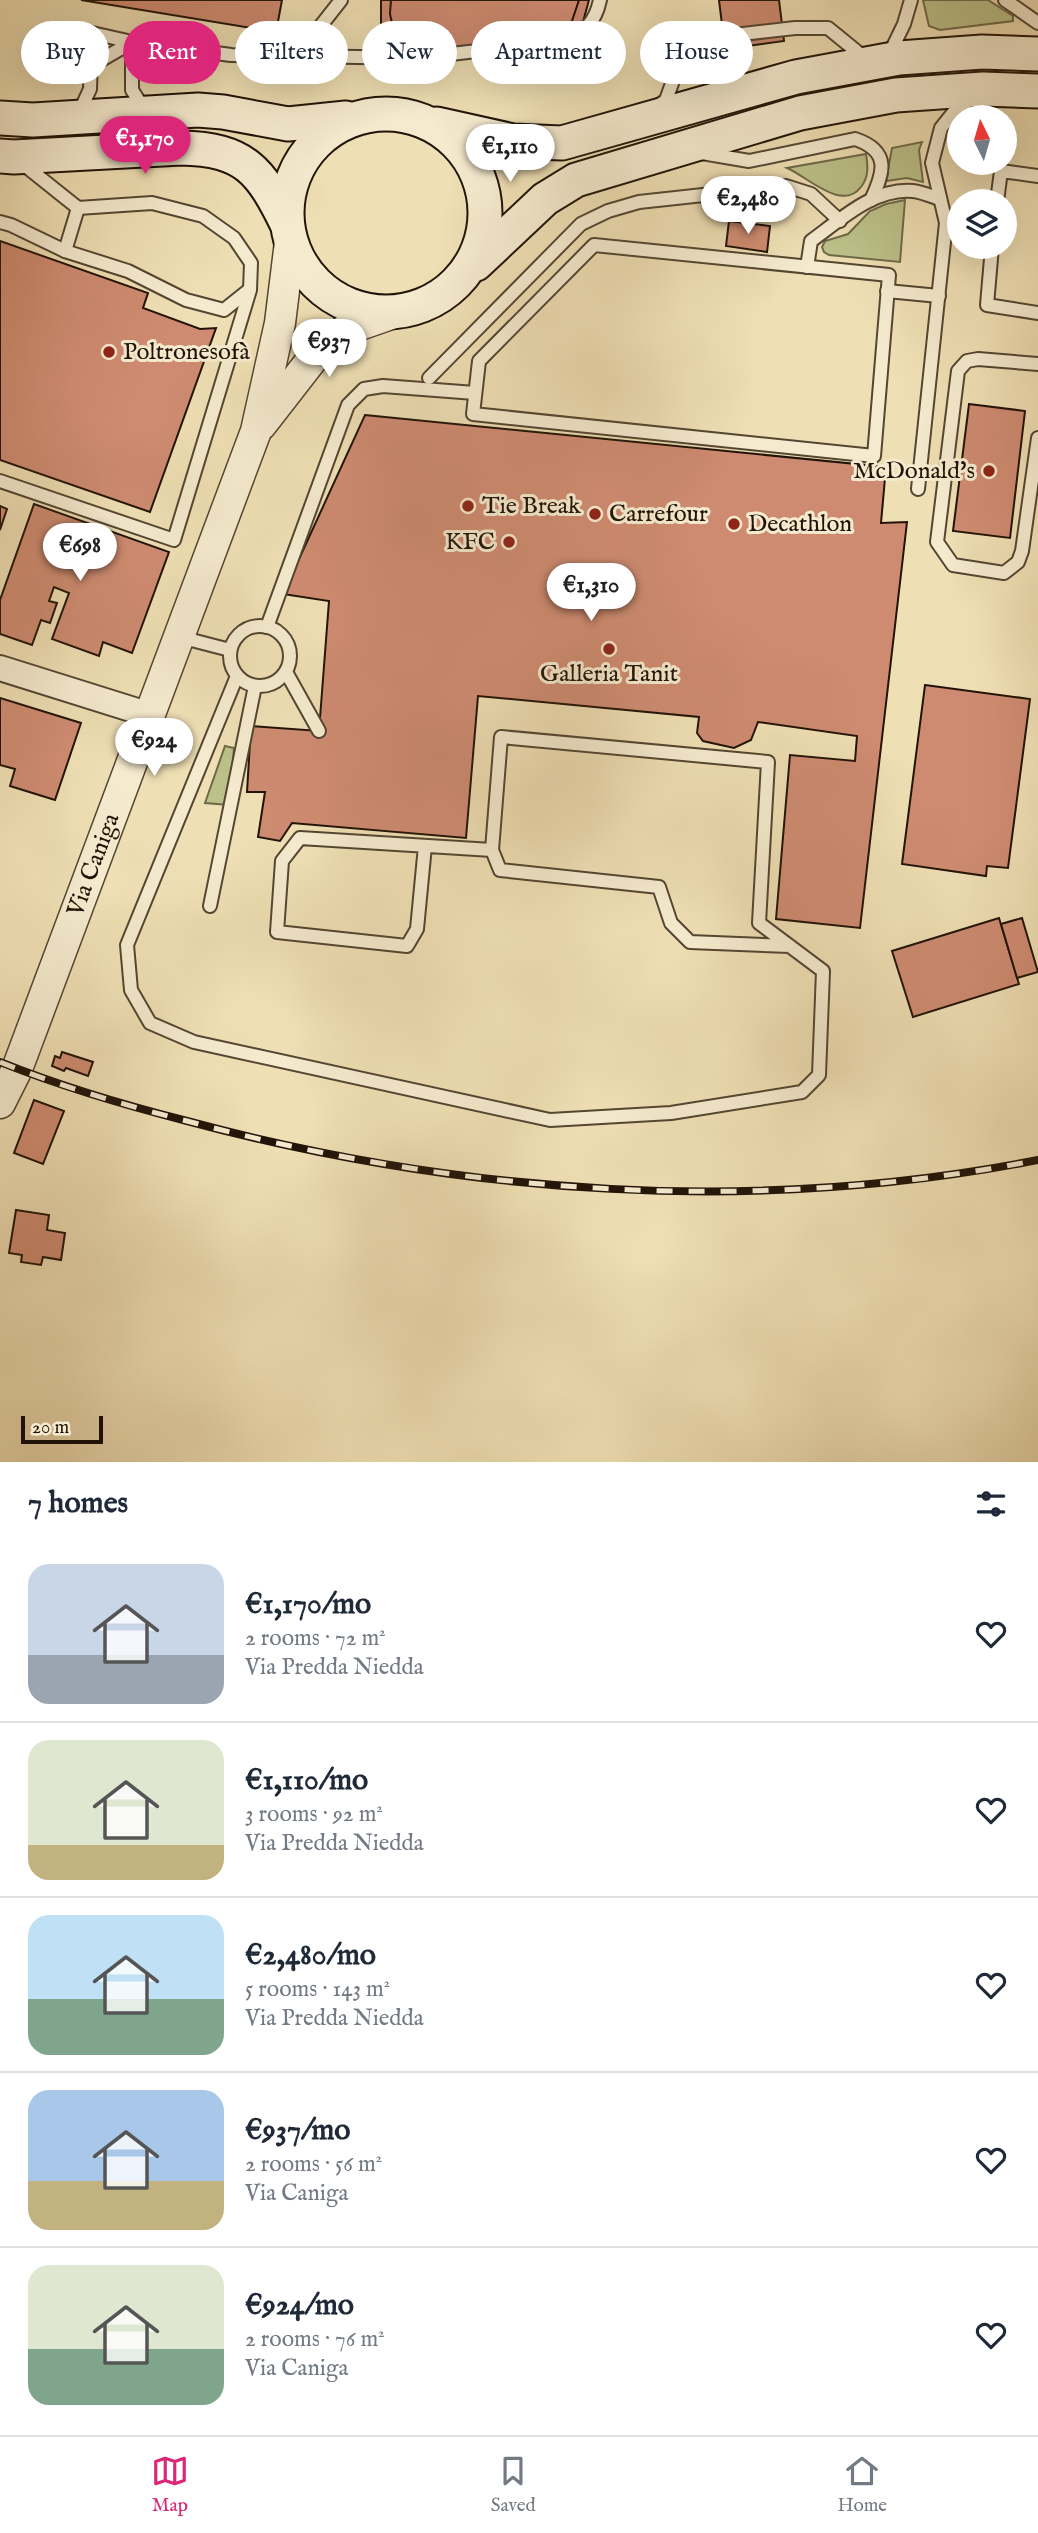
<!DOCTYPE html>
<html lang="en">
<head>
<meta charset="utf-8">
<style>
  :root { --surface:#fff; --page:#f2f2f3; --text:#1f2937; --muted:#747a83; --line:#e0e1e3; --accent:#db2777 }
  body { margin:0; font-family:"IM FELL English",serif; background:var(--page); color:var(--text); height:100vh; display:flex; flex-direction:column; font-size:26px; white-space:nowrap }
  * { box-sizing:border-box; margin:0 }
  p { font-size:23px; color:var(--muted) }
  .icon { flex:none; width:38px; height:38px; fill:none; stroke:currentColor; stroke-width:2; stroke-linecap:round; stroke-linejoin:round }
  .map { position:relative; height:1462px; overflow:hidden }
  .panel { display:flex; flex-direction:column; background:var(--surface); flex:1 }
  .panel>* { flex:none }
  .hud { position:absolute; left:21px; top:21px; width:998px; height:63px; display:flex; gap:14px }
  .needle { width:46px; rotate:355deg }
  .fabs { position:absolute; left:947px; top:105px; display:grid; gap:14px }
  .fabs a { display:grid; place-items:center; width:70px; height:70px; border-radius:50%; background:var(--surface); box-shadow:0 7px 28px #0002; font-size:35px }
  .scale { position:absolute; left:21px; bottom:18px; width:82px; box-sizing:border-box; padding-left:7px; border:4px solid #211307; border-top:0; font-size:19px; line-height:24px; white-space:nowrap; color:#211307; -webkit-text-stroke:5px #f5eace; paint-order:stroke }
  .price { position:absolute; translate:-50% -60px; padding:0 16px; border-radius:24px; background:#fff; color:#222; font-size:23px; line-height:46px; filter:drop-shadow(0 2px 4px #0008) }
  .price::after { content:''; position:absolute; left:50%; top:42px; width:21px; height:16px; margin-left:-10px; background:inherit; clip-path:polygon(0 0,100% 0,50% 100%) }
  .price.current { background:var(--accent); color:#fff }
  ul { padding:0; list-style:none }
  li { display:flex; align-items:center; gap:21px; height:175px; padding:0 28px }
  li+li { border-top:2px solid var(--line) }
  li span { display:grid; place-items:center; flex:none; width:196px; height:140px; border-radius:21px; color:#555 }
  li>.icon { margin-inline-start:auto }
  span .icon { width:84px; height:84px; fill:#fffc; stroke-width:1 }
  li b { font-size:30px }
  h2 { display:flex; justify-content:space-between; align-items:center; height:84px; padding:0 28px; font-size:30px }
  .tag { padding:0 24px; border-radius:32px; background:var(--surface); box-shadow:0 7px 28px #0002; font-size:24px; line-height:63px }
  .tag.current { background:var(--accent); color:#fff }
  .menu { display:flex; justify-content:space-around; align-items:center; height:98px; border-top:2px solid var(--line); background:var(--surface); font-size:19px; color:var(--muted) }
  .menu a { display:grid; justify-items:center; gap:4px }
  .menu .current { color:var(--accent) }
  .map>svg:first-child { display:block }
  .green { fill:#bcc18a; stroke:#6e6a48; stroke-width:2 }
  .building { fill:#ce8b71; stroke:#211307; stroke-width:2 }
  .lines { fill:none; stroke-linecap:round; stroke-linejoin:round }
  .service-casing { stroke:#544632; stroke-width:16 }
  .minor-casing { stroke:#544632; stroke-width:28 }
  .tertiary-casing { stroke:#544632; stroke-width:33 }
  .secondary-casing { stroke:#211307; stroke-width:37 }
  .service { stroke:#f5eace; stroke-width:12 }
  .minor { stroke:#f5eace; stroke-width:24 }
  .tertiary { stroke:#f5eace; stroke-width:30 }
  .secondary { stroke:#f5eace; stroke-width:33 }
  .rail-casing { stroke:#211307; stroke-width:8 }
  .rail { stroke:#f5eace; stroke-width:5; stroke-dasharray:16; stroke-linecap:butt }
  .poi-dot { fill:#8f2418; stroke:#f5eace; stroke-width:2.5 }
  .labels { text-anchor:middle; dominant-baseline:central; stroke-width:6; stroke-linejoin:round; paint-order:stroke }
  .poi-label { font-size:24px; fill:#211307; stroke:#f5eace; text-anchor:start }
  .street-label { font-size:24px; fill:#211307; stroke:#f5eace }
</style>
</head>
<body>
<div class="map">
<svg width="1038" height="1462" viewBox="0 0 1038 1462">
  <rect width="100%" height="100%" fill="#efdfb4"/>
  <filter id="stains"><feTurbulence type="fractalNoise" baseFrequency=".00286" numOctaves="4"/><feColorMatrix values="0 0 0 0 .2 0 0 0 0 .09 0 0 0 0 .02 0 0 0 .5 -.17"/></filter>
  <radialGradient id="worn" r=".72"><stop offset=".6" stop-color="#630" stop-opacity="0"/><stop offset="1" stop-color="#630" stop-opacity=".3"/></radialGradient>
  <g class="green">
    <path d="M923 0H988L1013 16V21L940 30 929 26Z"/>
    <path d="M922 142 919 150 923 182 907 178 886 181 892 148Z"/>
    <path d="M866 154C868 166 869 177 861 187 842 212 808 177 787 168Z"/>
    <path d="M905 200 900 262 829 255 824 252 822 247 825 241 848 234 870 211 886 204Z"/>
    <path d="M225 746 234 748 229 805 205 803Z"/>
  </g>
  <g class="building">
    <path d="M81 0H282L276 32Z"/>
    <path d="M381 0H589L583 22 575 33 564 41 404 53 386 35 381 23Z"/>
    <path d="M391 0H579L572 21 552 36 437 50 418 48 402 38 392 23 390 14Z"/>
    <path d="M719 0H779L784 41 725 49Z"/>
    <path d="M729 221 770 226 767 252 726 246Z"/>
    <path d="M0 241 148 293 143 308 200 329 216 328 150 512 0 460Z"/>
    <path d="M969 404 1025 411 1010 538 953 531Z"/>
    <path d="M365 415 886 467 881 523 907 522 860 928 776 919 790 755 855 761 857 736 758 722 751 740 734 748 703 741 697 733 699 717 478 696 466 838 292 823 280 841 258 837 265 792H247L251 726 319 731 329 601 283 594Z"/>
    <path d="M34 504 169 552 132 653 103 642 99 656 52 639 69 593 54 587 49 601 57 603 50 623 41 620 32 645 0 634V600Z"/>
    <path d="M0 506 7 509 0 530Z"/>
    <path d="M925 685 1030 699 1008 868 987 866 986 876 902 864Z"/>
    <path d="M0 698 81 723 55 800 10 786 15 769 0 765Z"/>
    <path d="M999 918 1019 984 913 1017 892 951Z"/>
    <path d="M1022 918 1038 972 1017 978 1001 924Z"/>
    <path d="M62 1052 93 1062 88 1076 66 1068 64 1071 52 1066 55 1056 60 1058Z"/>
    <path d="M34 1100 64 1111 43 1164 14 1153Z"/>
    <path d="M16 1210 49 1215 47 1230 65 1233 61 1260 43 1257 41 1265 21 1262 22 1255 9 1253Z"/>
  </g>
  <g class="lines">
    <defs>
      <g id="service">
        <path d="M1005 0 1038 23"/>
        <path d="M302 55 312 37 341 0"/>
        <path d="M889 55 904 24 911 0"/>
        <path d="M658 106 666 100 683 53 717 37 795 28H828L866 59"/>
        <path d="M144 109 132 90V42L231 55 416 58 564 41C585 32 595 23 600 0"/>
        <path d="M79 113 90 89 92 33 132 42 91 66 83 65"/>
        <path d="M702 153 749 161 855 139C891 151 884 173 871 200"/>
        <path d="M997 201 1001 171 1038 176"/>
        <path d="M0 222 11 225 65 251 128 271 186 300 224 310 249 290"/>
        <path d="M594 245 889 275 874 456 473 414 479 361Z"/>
        <path d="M992 247 987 305 1038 313"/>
        <path d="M65 251 78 208"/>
        <path d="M807 267 811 241C840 220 875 187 913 191 922 192 931 196 940 199"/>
        <path d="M887 291 939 296"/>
        <path d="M1038 364 978 359 967 361 958 371 937 542 953 565 1004 573 1018 562 1022 551 1038 438"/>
        <path d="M429 378 581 224 608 211 639 202 786 186 811 194 840 221"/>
        <path d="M0 481 174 540 250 290 251 263 234 238 203 216 152 203 78 208 23 164"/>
        <path d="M918 489 946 223 932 163 941 128 953 113 972 98"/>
        <circle cx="260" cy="656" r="30"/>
        <path d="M267 627 348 405 364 389 383 386 475 393"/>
        <path d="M180 637 230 650"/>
        <path d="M286 672 319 731"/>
        <path d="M237 676 127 945 131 990 150 1023 194 1042 550 1120 671 1113 802 1092 819 1075 823 971 759 923 768 762 501 737 492 850 500 870 659 887 671 923 690 942 790 946"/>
        <path d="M425 846 417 929 407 946 277 932 282 861 300 838 492 850"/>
        <path d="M210 906 255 686"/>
      </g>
      <path id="minor" d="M0 668 150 715"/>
      <g id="tertiary">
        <path d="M261 425 317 353 345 330 394 313"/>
        <path id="s1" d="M0 1103 17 1069 256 431 280 323 290 242"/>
      </g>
      <g id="secondary">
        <circle cx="386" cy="213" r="99"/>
        <path d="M0 118 33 120 198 110 223 112 288 124 346 118"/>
        <path d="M437 124 513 141 562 143 796 77 899 58 982 52 1038 54"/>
        <path d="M0 156 14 157 181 148C245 149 261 171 287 224"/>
        <path d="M476 264 545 199 576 180 800 113 896 95 983 89 1038 91"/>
      </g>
    </defs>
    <use href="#service" class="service-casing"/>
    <use href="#minor" class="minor-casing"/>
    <use href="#tertiary" class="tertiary-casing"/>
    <use href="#secondary" class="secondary-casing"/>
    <use href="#service" class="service"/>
    <use href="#minor" class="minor"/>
    <use href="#tertiary" class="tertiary"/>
    <use href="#secondary" class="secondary"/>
    <defs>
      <path id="rail" d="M0 1062C60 1086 124 1105 187 1121 463 1195 757 1215 1038 1160"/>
    </defs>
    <use href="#rail" class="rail-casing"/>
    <use href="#rail" class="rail"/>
  </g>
  <g class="poi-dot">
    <circle cx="109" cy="352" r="7"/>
    <circle cx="989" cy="471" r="7"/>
    <circle cx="468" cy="506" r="7"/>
    <circle cx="595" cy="514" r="7"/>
    <circle cx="734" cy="524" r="7"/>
    <circle cx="509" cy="542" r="7"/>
    <circle cx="609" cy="649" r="7"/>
  </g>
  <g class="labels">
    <g class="poi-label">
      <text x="123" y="352">Poltronesofà</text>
      <text x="975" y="471" text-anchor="end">McDonald's</text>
      <text x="482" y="506">Tie Break</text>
      <text x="609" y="514">Carrefour</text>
      <text x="748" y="524">Decathlon</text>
      <text x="495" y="542" text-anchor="end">KFC</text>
      <text x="609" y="674" text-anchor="middle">Galleria Tanit</text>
    </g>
    <g class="street-label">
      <text stroke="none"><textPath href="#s1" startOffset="256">Via Caniga</textPath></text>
    </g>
  </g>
  <rect width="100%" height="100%" filter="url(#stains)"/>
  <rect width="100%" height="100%" fill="url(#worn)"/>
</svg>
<div class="fabs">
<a><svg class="needle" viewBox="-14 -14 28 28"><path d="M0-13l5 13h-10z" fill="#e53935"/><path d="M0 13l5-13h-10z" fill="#747a83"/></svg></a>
<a><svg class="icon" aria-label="layers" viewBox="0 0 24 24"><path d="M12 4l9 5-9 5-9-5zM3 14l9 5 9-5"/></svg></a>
</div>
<div class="scale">20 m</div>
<b class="price current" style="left:145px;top:176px">€1,170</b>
<b class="price" style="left:510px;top:184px">€1,110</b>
<b class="price" style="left:748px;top:236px">€2,480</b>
<b class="price" style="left:329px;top:379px">€937</b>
<b class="price" style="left:80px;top:583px">€698</b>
<b class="price" style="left:591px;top:623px">€1,310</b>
<b class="price" style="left:154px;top:778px">€924</b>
<div class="hud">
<a class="tag">Buy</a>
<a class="tag current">Rent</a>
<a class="tag">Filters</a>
<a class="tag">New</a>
<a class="tag">Apartment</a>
<a class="tag">House</a>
</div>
</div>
<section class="panel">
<h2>7 homes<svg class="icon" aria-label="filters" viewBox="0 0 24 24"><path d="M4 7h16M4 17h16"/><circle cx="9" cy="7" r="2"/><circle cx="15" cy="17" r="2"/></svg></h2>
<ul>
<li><span style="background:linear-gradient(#c9d6e8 65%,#9aa5b1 0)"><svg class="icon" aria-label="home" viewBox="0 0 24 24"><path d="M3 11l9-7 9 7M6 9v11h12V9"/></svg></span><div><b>€1,170/mo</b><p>2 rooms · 72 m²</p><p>Via Predda Niedda</p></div><svg class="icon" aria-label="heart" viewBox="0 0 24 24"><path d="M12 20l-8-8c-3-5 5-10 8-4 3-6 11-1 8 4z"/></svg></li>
<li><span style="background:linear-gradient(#dfe7d0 75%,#c2b280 0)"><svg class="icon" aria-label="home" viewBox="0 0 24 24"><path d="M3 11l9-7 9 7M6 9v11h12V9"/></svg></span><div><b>€1,110/mo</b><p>3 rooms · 92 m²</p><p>Via Predda Niedda</p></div><svg class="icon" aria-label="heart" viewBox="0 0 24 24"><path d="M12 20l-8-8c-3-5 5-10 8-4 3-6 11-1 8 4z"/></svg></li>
<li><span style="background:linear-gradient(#bfe0f5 60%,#7fa58c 0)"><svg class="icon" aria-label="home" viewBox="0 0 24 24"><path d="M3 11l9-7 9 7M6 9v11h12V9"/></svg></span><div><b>€2,480/mo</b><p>5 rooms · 143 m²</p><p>Via Predda Niedda</p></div><svg class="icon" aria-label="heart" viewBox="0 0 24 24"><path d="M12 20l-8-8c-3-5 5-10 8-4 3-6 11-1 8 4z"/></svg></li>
<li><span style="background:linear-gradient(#a9c7e8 65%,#c2b280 0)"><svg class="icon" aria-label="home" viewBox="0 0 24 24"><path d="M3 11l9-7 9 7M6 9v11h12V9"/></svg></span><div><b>€937/mo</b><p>2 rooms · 56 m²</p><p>Via Caniga</p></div><svg class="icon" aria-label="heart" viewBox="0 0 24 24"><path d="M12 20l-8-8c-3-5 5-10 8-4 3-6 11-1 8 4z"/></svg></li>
<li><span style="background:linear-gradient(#dfe7d0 60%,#7fa58c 0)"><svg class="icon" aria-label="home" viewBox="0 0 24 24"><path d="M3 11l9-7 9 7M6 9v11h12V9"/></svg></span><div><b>€924/mo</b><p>2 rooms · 76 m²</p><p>Via Caniga</p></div><svg class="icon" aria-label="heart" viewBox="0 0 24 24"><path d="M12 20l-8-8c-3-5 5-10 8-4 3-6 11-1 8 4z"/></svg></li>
</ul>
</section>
<nav class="menu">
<a class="current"><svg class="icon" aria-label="map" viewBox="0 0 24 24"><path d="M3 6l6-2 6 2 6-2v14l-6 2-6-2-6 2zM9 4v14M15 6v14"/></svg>Map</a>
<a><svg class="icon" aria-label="saved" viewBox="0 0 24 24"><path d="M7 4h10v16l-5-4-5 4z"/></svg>Saved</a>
<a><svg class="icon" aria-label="home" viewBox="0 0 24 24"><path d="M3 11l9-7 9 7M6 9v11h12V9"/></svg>Home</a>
</nav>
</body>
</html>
